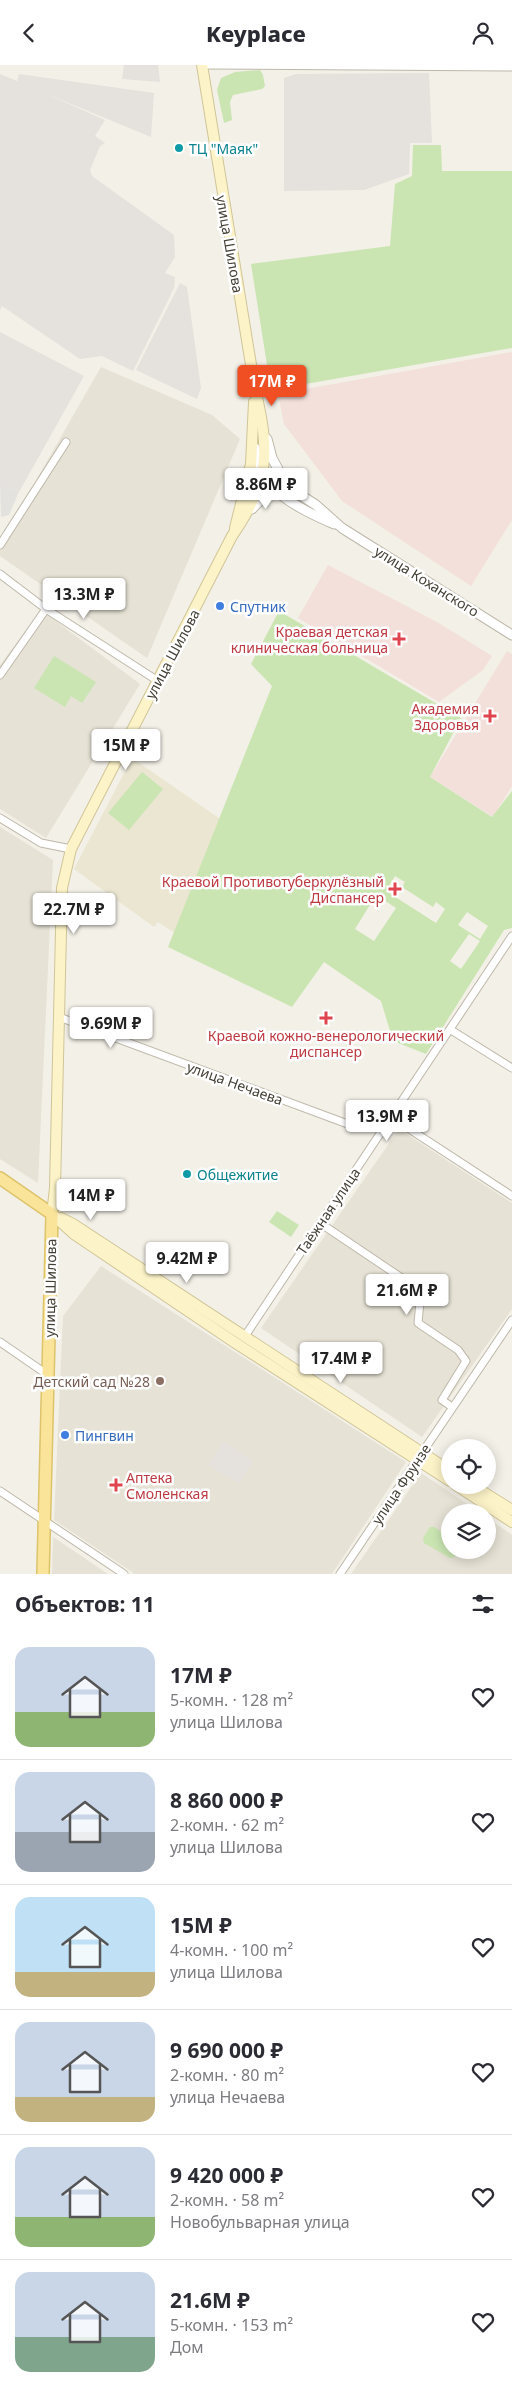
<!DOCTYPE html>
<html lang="ru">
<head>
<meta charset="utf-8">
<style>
  :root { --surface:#fff; --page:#f2f2f3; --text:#2b2b33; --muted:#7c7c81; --line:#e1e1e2; --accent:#ef4f22 }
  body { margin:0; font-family:"Noto Sans",sans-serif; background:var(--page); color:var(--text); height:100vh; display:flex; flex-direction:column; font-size:19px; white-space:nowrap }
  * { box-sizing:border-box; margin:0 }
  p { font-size:16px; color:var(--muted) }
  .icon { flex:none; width:28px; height:28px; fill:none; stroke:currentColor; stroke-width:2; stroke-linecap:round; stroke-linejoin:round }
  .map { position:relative; height:1509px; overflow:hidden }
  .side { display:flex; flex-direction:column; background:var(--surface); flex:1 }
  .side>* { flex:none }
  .buttons { position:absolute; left:441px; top:1374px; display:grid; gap:10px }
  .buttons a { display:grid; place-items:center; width:55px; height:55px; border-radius:50%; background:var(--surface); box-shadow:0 2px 12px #0003; font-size:25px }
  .price { position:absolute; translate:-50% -42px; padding:0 11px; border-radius:5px; background:#fff; color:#222; font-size:16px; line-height:32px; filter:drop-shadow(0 1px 2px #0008) }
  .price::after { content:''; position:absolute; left:50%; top:30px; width:15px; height:11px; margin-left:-8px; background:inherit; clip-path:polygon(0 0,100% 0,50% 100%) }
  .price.current { background:var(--accent); color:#fff }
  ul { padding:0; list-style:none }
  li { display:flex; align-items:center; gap:15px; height:125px; padding:0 15px }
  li+li { border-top:1px solid var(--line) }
  li span { display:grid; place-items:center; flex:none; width:140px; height:100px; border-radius:15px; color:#555 }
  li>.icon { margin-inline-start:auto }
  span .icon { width:60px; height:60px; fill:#fffc; stroke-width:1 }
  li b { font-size:21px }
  h2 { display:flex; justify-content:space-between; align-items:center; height:60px; padding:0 15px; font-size:21px }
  header { display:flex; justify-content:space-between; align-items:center; height:65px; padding:0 15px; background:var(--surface); font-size:22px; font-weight:800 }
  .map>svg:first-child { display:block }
  .residential { fill:#e6e2d5 }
  .industrial { fill:#e5e1dc }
  .education { fill:#ebe6d2 }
  .medical { fill:#f3e0db }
  .green { fill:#cae5b2; fill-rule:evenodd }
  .parking { fill:#e4e2df }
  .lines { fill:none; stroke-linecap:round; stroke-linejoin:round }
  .minor-casing { stroke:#beb8aa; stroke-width:9 }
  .tertiary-casing { stroke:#beb8aa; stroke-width:11 }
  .secondary-casing { stroke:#d0c598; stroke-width:12 }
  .primary-casing { stroke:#ddc36a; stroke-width:14 }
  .minor { stroke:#fff; stroke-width:7 }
  .tertiary { stroke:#fff; stroke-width:9 }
  .secondary { stroke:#fcf3c8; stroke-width:10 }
  .primary { stroke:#f9e49a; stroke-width:11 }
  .culture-dot { fill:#0f9aa8; stroke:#fff; stroke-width:2 }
  .shop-dot { fill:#3f7fe0; stroke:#fff; stroke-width:2 }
  .health-dot { fill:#e0444e; stroke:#fff; stroke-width:2 }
  .education-dot { fill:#8d6e63; stroke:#fff; stroke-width:2 }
  .labels { text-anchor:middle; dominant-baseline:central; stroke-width:5; stroke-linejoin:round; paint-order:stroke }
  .culture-label { font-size:14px; fill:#0d838f; stroke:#fff; text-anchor:start }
  .street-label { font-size:14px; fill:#454036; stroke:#fff }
  .shop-label { font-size:14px; fill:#366cbe; stroke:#fff; text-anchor:start }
  .health-label { font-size:14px; fill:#be3a42; stroke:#fff; text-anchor:end }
  .education-label { font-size:14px; fill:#785e54; stroke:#fff; text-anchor:end }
</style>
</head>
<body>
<header><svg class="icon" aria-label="back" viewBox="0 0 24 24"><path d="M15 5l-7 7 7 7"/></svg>Keyplace<svg class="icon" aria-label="person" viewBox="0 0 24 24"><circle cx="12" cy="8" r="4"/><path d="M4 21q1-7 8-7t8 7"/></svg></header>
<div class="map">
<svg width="512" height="1509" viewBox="0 0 512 1509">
  <rect width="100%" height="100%" fill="#f3f0e7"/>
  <g class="residential">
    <path d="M101 302 212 350 240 374 147 593 0 491V478Z"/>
    <path d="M41 545 140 619 46 773 0 744V600Z"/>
    <path d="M0 762 53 795 38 1118 0 1094Z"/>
    <path d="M399 1064 512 1138V1244L422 1372 261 1263Z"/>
    <path d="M101 1201 406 1397 332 1509H135L54 1455 63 1251Z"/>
    <path d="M421 1408 479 1447 450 1448V1485H488V1453L512 1470V1509H351Z"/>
    <path d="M53 1472 108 1509H52Z"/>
  </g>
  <g class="industrial">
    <path d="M124 0H158L160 17 122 14Z"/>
    <path d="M429 8 432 78H410L409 109 364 125 284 126V13L296 9Z"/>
    <path d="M0 9 17 16 19 9 154 28 151 72 42 27 105 55 95 71 105 78 100 81 90 105 92 111 174 170 175 192 165 208 175 212 174 223 133 306 102 291 80 294 2 241 0 245Z"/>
    <path d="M180 218 187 222 201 323 197 334 136 305Z"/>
    <path d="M0 267 84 311 19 427 0 418Z"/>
    <path d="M223 1376 253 1396 239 1419 208 1400Z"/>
  </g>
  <path class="education" d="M132 693 226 758 181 872 158 857 154 862 74 804Z"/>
  <g class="medical">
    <path d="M512 287V455L471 521 342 436 284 359 278 329Z"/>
    <path d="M328 500 437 557 492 591 483 605 439 637 298 553Z"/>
    <path d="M507 586 512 589V721L493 752 430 712Z"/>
  </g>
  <g class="green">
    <path d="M260 5 263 10 265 21 262 24 233 30 230 37 232 55 224 58 217 25 221 13 235 7Z"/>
    <path d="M413 80H441L442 106H512V283L271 325 251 199 390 181 395 119 412 111Z"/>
    <path d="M279 546 461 653 430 712 492 752 512 726V863L504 865 426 989 393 976 381 936 324 897 292 942 168 882 272 621 251 599ZM395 811 405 817 402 822 433 842 436 837 445 844 436 858 386 826ZM376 830 396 843 374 876 355 864ZM467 847 488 861 480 874 458 860ZM469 869 480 876 461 904 450 896Z"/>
    <path d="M54 591 96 617 82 638 71 631 65 642 34 623Z"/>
    <path d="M142 707 163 724 129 765 108 748Z"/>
    <path d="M277 1146 299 1160 291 1172 269 1157Z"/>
    <path d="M430 1462H434L450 1472V1485H459L455 1492 450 1493 424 1478 423 1473Z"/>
  </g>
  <path class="parking" d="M0 418 19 427 9 450 1 452Z"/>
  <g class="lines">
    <defs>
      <g id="minor">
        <path d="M203 0 512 2"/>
        <path d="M0 480 66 377"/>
        <path d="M0 509 46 544 158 616"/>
        <path d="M0 610 46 544"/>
        <path d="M0 753 41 778 71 784"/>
        <path d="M59 952 353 1061H384"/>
        <path d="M451 965 512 1003"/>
        <path d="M391 1052 512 1131"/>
        <path d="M320 1158 421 1226 418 1258 458 1285 466 1296 442 1335 452 1342"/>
        <path d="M245 1271 512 871"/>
        <path d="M0 1277 48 1310"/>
        <path d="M0 1426 124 1509"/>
        <path d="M340 1509 512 1255"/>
      </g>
      <g id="tertiary">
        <path d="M267 374 272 393 285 417"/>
        <path d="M255 383C260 426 298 443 334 459"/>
        <path d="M248 417 257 411 274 413 316 440 342 463 512 570"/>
        <path d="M252 444 266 429H279"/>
      </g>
      <g id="secondary">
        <path d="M235 463 251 399 254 337"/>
        <path d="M52 1149 55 1123 62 823 71 784 232 471C270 416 270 387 255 324L202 0"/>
        <path d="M52 1149 74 1169 234 1277 450 1416"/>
        <path d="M61 1153 73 1159 450 1406"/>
        <path d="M456 1420 512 1457"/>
        <path d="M472 1420 512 1445"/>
      </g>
      <path id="primary" d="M0 1113 52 1149 43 1509"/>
    </defs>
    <use href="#minor" class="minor-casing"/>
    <use href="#tertiary" class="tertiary-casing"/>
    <use href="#secondary" class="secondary-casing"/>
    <use href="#primary" class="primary-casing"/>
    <use href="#minor" class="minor"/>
    <use href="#tertiary" class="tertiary"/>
    <use href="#secondary" class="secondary"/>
    <use href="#primary" class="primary"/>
  </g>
  <g class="culture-dot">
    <circle cx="179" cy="83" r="5"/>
    <circle cx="187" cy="1109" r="5"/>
  </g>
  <g class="shop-dot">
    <circle cx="220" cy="541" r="5"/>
    <circle cx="65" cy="1370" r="5"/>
  </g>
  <g class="health-dot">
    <path d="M396.5 566.5h5v5h5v5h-5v5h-5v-5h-5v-5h5z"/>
    <path d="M487.5 643.5h5v5h5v5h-5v5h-5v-5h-5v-5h5z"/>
    <path d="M392.5 816.5h5v5h5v5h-5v5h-5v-5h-5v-5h5z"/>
    <path d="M323.5 945.5h5v5h5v5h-5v5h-5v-5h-5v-5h5z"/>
    <path d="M113.5 1412.5h5v5h5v5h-5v5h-5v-5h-5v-5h5z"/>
  </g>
  <circle class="education-dot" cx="160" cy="1316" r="5"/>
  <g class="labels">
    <g class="culture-label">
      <text x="189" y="83">ТЦ "Маяк"</text>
      <text x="197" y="1109">Общежитие</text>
    </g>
    <g class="street-label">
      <text transform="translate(230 179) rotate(80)">улица Шилова</text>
      <text transform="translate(427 516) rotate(32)">улица Коханского</text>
      <text transform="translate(172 589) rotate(-62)">улица Шилова</text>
      <text transform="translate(235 1018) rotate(20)">улица Нечаева</text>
      <text transform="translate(328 1146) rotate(-56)">Таёжная улица</text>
      <text transform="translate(50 1223) rotate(-89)">улица Шилова</text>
      <text transform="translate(401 1419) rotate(-56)">улица Фрунзе</text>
    </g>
    <g class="shop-label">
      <text x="230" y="541">Спутник</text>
      <text x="75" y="1370">Пингвин</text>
    </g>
    <g class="health-label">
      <text x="388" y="566">Краевая детская<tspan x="388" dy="16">клиническая больница</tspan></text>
      <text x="479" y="643">Академия<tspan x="479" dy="16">Здоровья</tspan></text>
      <text x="384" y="816">Краевой Противотуберкулёзный<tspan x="384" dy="16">Диспансер</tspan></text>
      <text x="326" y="970" text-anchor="middle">Краевой кожно-венерологический<tspan x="326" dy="16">диспансер</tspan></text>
      <text x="126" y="1412" text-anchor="start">Аптека<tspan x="126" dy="16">Смоленская</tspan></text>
    </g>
    <g class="education-label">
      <text x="150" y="1316">Детский сад №28</text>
    </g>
  </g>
</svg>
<div class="buttons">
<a><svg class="icon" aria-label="locate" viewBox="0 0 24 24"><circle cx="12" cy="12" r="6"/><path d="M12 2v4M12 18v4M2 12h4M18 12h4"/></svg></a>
<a><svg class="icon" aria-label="layers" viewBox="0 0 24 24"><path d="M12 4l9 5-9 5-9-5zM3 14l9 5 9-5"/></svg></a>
</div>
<b class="price current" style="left:272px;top:342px">17M ₽</b>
<b class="price" style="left:266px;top:445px">8.86M ₽</b>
<b class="price" style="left:84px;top:555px">13.3M ₽</b>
<b class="price" style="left:126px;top:706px">15M ₽</b>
<b class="price" style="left:74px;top:870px">22.7M ₽</b>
<b class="price" style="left:111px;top:984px">9.69M ₽</b>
<b class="price" style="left:387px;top:1077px">13.9M ₽</b>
<b class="price" style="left:91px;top:1156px">14M ₽</b>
<b class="price" style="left:187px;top:1219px">9.42M ₽</b>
<b class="price" style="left:407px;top:1251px">21.6M ₽</b>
<b class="price" style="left:341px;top:1319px">17.4M ₽</b>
</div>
<section class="side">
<h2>Объектов: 11<svg class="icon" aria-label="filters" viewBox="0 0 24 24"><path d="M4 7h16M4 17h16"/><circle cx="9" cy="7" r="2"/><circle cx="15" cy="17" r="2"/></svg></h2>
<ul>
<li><span style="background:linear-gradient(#c9d6e8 65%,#8fb573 0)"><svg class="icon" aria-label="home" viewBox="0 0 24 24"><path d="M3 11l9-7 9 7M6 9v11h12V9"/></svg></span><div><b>17M ₽</b><p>5-комн. · 128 m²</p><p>улица Шилова</p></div><svg class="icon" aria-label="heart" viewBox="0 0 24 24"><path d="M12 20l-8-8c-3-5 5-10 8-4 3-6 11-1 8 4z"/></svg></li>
<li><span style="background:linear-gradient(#c9d6e8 60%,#9aa5b1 0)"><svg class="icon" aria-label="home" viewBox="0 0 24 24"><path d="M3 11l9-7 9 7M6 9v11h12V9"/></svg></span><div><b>8 860 000 ₽</b><p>2-комн. · 62 m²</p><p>улица Шилова</p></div><svg class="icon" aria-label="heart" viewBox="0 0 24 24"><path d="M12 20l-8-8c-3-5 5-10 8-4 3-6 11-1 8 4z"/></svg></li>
<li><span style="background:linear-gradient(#bfe0f5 75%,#c2b280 0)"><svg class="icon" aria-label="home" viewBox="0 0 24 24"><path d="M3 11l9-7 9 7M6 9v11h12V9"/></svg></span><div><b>15M ₽</b><p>4-комн. · 100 m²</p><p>улица Шилова</p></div><svg class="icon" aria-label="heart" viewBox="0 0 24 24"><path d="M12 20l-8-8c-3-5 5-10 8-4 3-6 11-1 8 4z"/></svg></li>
<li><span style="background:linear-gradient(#c9d6e8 75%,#c2b280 0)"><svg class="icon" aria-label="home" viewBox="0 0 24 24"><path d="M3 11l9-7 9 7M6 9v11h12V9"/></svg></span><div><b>9 690 000 ₽</b><p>2-комн. · 80 m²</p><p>улица Нечаева</p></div><svg class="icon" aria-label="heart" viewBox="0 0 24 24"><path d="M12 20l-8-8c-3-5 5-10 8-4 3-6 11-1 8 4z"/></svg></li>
<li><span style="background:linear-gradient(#c9d6e8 70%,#8fb573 0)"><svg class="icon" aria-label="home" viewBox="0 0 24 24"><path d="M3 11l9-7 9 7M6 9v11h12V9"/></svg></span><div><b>9 420 000 ₽</b><p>2-комн. · 58 m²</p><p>Новобульварная улица</p></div><svg class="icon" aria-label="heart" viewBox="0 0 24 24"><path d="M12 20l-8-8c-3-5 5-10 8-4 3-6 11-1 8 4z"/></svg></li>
<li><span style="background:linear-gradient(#c9d6e8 65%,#7fa58c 0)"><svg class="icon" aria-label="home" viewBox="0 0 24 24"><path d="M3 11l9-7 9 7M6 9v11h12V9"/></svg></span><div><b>21.6M ₽</b><p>5-комн. · 153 m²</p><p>Дом</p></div><svg class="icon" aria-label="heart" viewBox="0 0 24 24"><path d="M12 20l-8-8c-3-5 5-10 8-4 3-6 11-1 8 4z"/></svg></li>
</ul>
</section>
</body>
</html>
